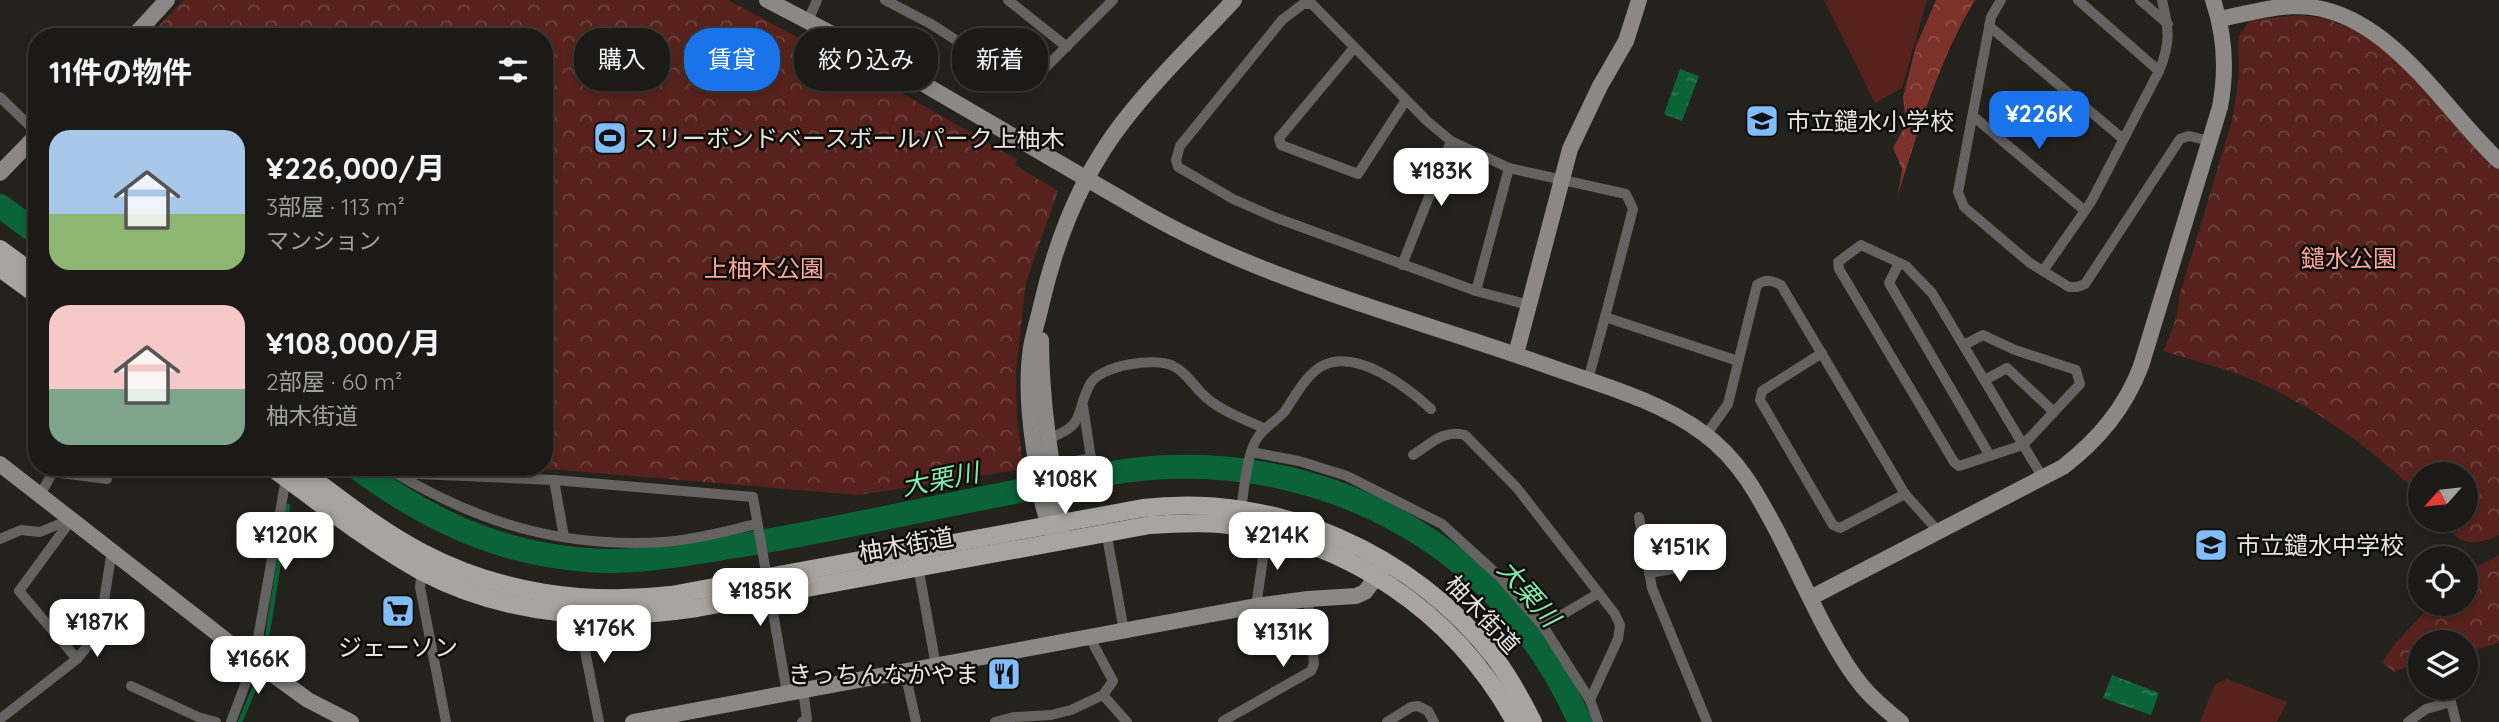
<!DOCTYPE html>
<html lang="ja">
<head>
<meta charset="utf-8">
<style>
  :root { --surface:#1b1a16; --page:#282723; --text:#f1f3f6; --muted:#a0a1a1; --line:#393835; --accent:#1a73e8 }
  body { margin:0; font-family:Quicksand,"Noto Sans JP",sans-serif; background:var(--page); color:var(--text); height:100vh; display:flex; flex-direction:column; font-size:26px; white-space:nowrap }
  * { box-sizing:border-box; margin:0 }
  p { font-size:23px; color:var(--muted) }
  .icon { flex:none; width:38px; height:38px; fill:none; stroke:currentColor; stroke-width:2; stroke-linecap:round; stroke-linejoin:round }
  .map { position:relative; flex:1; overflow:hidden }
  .sheet { position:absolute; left:28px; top:28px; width:525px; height:448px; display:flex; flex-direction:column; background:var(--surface); border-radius:28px; box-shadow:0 4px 10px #0003,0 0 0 2px var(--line) }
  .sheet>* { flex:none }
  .guide { position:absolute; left:574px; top:28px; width:665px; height:63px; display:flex; gap:14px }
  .needle { width:46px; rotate:243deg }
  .controls { position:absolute; left:2408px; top:462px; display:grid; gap:14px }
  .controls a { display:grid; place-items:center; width:70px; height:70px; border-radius:50%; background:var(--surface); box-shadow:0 4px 10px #0003,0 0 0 2px var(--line); font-size:35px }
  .price { position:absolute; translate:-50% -60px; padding:0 16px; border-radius:14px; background:#fff; color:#222; font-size:23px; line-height:46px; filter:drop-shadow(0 2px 4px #0008) }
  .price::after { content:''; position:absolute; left:50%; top:42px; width:21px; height:16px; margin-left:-10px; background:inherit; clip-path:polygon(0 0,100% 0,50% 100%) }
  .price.selected { background:var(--accent); color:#fff }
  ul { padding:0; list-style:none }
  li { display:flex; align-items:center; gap:21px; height:175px; padding:0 21px }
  li span { display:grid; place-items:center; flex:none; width:196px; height:140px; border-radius:21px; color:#555 }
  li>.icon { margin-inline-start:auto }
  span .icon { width:84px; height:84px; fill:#fffc; stroke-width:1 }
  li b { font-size:30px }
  h2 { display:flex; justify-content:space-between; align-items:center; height:84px; padding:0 21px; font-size:30px }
  .pill { padding:0 24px; border-radius:28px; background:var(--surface); box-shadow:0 4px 10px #0003,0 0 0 2px var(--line); font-size:24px; line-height:63px }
  .pill.selected { background:var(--accent); color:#fff }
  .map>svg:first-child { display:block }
  .green { fill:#57221c }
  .forest { fill:url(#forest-crowns) }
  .park { fill:url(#park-crowns) }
  .water { fill:url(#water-ripples) }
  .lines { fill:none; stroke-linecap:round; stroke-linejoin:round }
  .stream { stroke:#0b6438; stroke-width:4.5 }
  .river { stroke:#0b6438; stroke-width:24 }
  .street { stroke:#656361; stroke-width:10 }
  .secondary { stroke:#8c8885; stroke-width:16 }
  .primary { stroke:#a9a4a0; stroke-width:18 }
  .secondary-bridge { stroke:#8c8885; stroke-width:16 }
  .labels { text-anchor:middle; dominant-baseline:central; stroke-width:5; stroke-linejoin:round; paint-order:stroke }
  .poi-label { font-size:24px; fill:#e6e5e2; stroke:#0c0c09; text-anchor:start }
  .park-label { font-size:24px; fill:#ffa599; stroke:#0c0c09 }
  .street-label { font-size:24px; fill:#e6e5e2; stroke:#0c0c09 }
  .water-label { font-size:26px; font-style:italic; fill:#82eba9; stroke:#0c0c09 }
</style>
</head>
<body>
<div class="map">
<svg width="2499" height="722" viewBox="0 0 2499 722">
  <defs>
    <pattern id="forest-crowns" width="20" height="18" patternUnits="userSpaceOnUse" patternTransform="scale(1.75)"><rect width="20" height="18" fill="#7c312a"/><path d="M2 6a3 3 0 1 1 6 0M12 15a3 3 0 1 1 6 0" fill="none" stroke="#8f4f49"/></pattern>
    <pattern id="park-crowns" width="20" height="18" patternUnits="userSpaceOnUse" patternTransform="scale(1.75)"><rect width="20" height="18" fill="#57221c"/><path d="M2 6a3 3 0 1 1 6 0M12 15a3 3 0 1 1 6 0" fill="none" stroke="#6f423d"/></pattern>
    <pattern id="water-ripples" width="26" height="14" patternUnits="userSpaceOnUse" patternTransform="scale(1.75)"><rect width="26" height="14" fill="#0b6438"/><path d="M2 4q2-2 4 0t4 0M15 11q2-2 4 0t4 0" fill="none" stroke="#2f7a54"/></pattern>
  </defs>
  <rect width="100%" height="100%" fill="#24221d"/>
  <g class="green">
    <path d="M1824 0H1927L1902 88 1875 103Z"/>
    <path d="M2227 679 2287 702 2277 722H2200L2215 684Z"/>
  </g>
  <path class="forest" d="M1936 0H1975C1939 60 1919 128 1898 195L1902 169 1893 148 1906 124 1903 97 1916 46Z"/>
  <g class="park">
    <path d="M183 0H728L893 88 1018 160 1015 165 1058 191 1026 282 1016 370 1017 420 1024 469 858 495 524 467H544V37H149Z"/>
    <path d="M2302 15 2326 19 2359 32 2389 52 2463 135 2499 169V535C2471 548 2459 544 2441 520H2466V474H2420V495C2375 452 2322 412 2266 386 2234 370 2197 362 2163 351 2171 334 2178 317 2179 297L2232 121 2239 75 2238 37 2250 20Z"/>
    <path d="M2499 555V643L2466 652V642H2420V662L2394 672 2382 662 2394 645 2432 604H2466V573Z"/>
  </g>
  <g class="water">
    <path d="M1680 69 1699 76 1682 121 1664 114Z"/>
    <path d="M2112 675 2159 693 2151 715 2103 698Z"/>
  </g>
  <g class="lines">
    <g class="stream">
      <path d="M264 655 288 506"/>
      <path d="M240 722 259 677"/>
    </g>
    <g class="river">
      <path d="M0 206 37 233"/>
      <path d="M356 467C426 519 499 554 587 560 637 564 686 554 736 546 825 532 914 511 1004 494 1059 484 1116 468 1172 467 1253 464 1337 485 1407 526 1485 572 1543 639 1580 722"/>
    </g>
    <g class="street">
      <path d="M885 0 931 24 1021 82H1031L1113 0"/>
      <path d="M1008 0 1067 47"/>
      <path d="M2001 0 1991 17 1958 192 1964 207 2030 263 2069 287H2077L2085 284 2180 139 2189 136 2209 141"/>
      <path d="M2078 0 2159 71"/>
      <path d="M2140 0 2168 24"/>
      <path d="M808 21 817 0"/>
      <path d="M1989 26 2123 139"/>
      <path d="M1354 48 1279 138 1281 145 1358 174 1406 100"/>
      <path d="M0 97 37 133"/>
      <path d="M1973 116 2084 210"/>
      <path d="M1899 263 1889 283 1990 456"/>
      <path d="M1402 265 1451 141"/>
      <path d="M2043 271 2091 202 2159 71C2171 43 2169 29 2162 0"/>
      <path d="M1476 291 1509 168"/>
      <path d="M1529 305 1476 291 1274 217 1233 199 1178 167 1176 160 1180 146 1282 20 1303 4H1312L1427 121 1451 141 1509 168 1626 194 1633 209 1605 317 1738 361"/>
      <path d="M1964 345 1983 335 2015 350 2076 370 2080 384 2023 445 1959 466 1954 462 1839 269 1838 262 1861 245 1906 266 1932 293 2043 478"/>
      <path d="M1822 353 1762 391 1760 400 1833 525 1840 528 1905 494"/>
      <path d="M1588 380 1605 317"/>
      <path d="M1985 380 2007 368 2054 412"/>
      <path d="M1706 435 1728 404 1757 285C1766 279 1771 280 1781 285L1905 494 1939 532"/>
      <path d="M1047 439C1087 425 1074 415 1090 384 1100 365 1156 357 1173 366 1187 372 1196 390 1208 399 1223 412 1247 420 1265 429"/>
      <path d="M1251 452 1299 461 1347 476 1442 524 1500 577 1543 626 1590 700"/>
      <path d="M1413 455C1431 444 1443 429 1465 435L1517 488 1615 614 1620 625 1618 639 1590 700 1598 722"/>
      <path d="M1051 466 1091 458 1083 406"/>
      <path d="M386 467 394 473 554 480 753 497 787 693"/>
      <path d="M397 474C482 524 563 548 663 542 694 540 726 531 757 524"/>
      <path d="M554 480 564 537"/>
      <path d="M40 495 53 472 107 479"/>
      <path d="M1241 509C1244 491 1247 451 1258 437 1265 426 1277 421 1285 411 1295 396 1306 375 1322 366 1357 348 1407 387 1431 409"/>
      <path d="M1639 517 1652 588 1707 722"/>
      <path d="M72 519 19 591 77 659"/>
      <path d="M1106 531 1124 631"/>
      <path d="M0 539 21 530 40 532 69 520"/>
      <path d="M918 566 936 666"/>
      <path d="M422 571 420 587 446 722"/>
      <path d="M1649 573 1706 563"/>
      <path d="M1256 606 1267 532"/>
      <path d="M578 615 599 722"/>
      <path d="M1543 626 1599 593"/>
      <path d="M905 672 916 722"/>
      <path d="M131 686 198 717 216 722"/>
      <path d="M1103 695 1127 722"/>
      <path d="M0 719 77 659 99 632 112 550"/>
      <path d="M1223 721 1311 671 1314 664 1308 599"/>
      <path d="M231 722 254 661 286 478"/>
      <path d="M802 722 807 719 803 690"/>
      <path d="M995 722 1014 717 1051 715 1071 710 1103 695 1113 681 1090 638"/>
      <path d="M1387 722 1411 707 1418 706 1428 711 1434 722"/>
      <path d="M2408 722 2426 709 2451 702 2456 722"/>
    </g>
    <g class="secondary">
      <path d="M767 0 886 62 1049 157"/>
      <path d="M2220 19C2245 14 2272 6 2298 6 2387 8 2440 106 2499 161"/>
      <path d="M133 37 167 0"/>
      <path d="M0 173 37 135"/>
      <path d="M1130 204C1258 281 1409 316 1548 366 1601 385 1658 400 1703 433 1739 459 1758 495 1778 533 1803 581 1829 645 1862 686 1874 700 1887 711 1901 722"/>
      <path d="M1041 340C1041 402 1051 462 1062 523L1059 536"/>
      <path d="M1516 354 1570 149 1600 86 1626 41 1639 0"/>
      <path d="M0 464 232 645 308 700 351 722"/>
      <path d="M1055 536C1040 512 1039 477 1034 449 1029 416 1026 381 1031 348 1033 334 1038 320 1041 306 1056 240 1081 176 1123 122 1156 79 1197 40 1234 0"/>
      <path d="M1812 597 2063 467C2099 439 2125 408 2141 366L2220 107C2227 70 2225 35 2213 0"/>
      <path d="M633 722 1256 606 1308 599 1356 596 1365 592 1383 568"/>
    </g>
    <g class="primary">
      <path d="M0 249 37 276"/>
      <path d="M0 268 37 295"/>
      <path d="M271 467C320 503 368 542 421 571 506 616 604 622 697 608L1150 525C1173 524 1197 522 1220 524 1345 538 1454 611 1515 722"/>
      <path d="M297 467C337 496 377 529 421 552 498 593 586 605 671 595L1143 508C1276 492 1412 552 1495 658 1510 678 1522 700 1533 722"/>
    </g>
    <path class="secondary-bridge" d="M1049 157 1130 204"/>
  </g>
  <defs>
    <symbol id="school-square" viewBox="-11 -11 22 22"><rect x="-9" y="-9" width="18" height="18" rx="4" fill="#81bdfa" stroke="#0c0c09"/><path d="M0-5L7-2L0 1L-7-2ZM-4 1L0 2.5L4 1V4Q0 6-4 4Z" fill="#111"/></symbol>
    <symbol id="stadium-square" viewBox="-11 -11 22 22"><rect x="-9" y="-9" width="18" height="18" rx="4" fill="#81bdfa" stroke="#0c0c09"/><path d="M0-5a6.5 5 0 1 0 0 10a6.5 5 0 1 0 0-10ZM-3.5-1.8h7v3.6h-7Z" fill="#111"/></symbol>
    <symbol id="supermarket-square" viewBox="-11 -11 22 22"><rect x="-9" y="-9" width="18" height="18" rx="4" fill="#81bdfa" stroke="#0c0c09"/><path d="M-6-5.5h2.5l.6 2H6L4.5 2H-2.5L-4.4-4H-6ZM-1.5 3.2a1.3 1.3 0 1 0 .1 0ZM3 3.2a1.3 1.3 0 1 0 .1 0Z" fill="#111"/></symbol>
    <symbol id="restaurant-square" viewBox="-11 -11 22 22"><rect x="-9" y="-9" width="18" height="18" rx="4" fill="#81bdfa" stroke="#0c0c09"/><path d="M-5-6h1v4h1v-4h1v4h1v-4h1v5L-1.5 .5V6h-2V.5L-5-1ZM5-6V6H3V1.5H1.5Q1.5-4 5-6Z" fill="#111"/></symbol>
  </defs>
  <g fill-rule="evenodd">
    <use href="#school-square" x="1743" y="102" width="38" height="38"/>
    <use href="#stadium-square" x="591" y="119" width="38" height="38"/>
    <use href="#school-square" x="2192" y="526" width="38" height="38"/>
    <use href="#supermarket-square" x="379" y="592" width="38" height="38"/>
    <use href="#restaurant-square" x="985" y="655" width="38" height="38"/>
  </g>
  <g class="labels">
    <g class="poi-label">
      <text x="1786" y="121">市立鑓水小学校</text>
      <text x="634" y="138">スリーボンドベースボールパーク上柚木</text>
      <text x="2236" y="545">市立鑓水中学校</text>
      <text x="398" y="647" text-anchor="middle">ジェーソン</text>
      <text x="979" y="674" text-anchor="end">きっちんなかやま</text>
    </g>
    <g class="park-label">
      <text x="2349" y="258">鑓水公園</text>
      <text x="764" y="268">上柚木公園</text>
    </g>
    <g class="street-label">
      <text transform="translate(906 544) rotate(-10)">柚木街道</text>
      <text transform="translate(1483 614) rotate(47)">柚木街道</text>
    </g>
    <g class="water-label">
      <text transform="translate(940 479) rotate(-11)">大栗川</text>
      <text transform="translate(1529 593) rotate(49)">大栗川</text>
    </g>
  </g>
</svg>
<div class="controls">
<a><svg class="needle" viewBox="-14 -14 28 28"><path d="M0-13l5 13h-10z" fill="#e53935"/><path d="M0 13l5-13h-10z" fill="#a0a1a1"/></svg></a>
<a><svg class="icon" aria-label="locate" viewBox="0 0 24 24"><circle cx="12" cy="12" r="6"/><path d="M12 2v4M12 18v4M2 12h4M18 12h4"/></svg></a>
<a><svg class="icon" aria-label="layers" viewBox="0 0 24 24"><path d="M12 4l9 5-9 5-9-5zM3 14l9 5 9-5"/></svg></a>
</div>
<b class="price selected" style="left:2039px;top:151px">¥226K</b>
<b class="price" style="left:1441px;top:208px">¥183K</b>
<b class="price" style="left:1065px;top:516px">¥108K</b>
<b class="price" style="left:285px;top:572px">¥120K</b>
<b class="price" style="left:1277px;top:572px">¥214K</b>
<b class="price" style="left:1680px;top:584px">¥151K</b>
<b class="price" style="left:760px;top:628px">¥185K</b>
<b class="price" style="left:97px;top:659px">¥187K</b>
<b class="price" style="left:604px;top:665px">¥176K</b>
<b class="price" style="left:1283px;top:669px">¥131K</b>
<b class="price" style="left:258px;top:696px">¥166K</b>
<div class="guide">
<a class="pill">購入</a>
<a class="pill selected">賃貸</a>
<a class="pill">絞り込み</a>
<a class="pill">新着</a>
</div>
<section class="sheet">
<h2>11件の物件<svg class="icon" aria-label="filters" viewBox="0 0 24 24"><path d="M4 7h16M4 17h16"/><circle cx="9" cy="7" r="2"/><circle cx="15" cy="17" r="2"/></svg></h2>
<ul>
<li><span style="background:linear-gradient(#a9c7e8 60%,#8fb573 0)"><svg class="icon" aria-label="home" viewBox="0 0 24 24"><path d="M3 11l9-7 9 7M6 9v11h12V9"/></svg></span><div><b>¥226,000/月</b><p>3部屋 · 113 m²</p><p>マンション</p></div></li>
<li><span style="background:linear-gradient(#f6c9c9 60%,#7fa58c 0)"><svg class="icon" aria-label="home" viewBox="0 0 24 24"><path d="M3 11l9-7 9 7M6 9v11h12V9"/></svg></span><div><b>¥108,000/月</b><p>2部屋 · 60 m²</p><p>柚木街道</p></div></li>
</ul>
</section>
</div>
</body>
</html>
